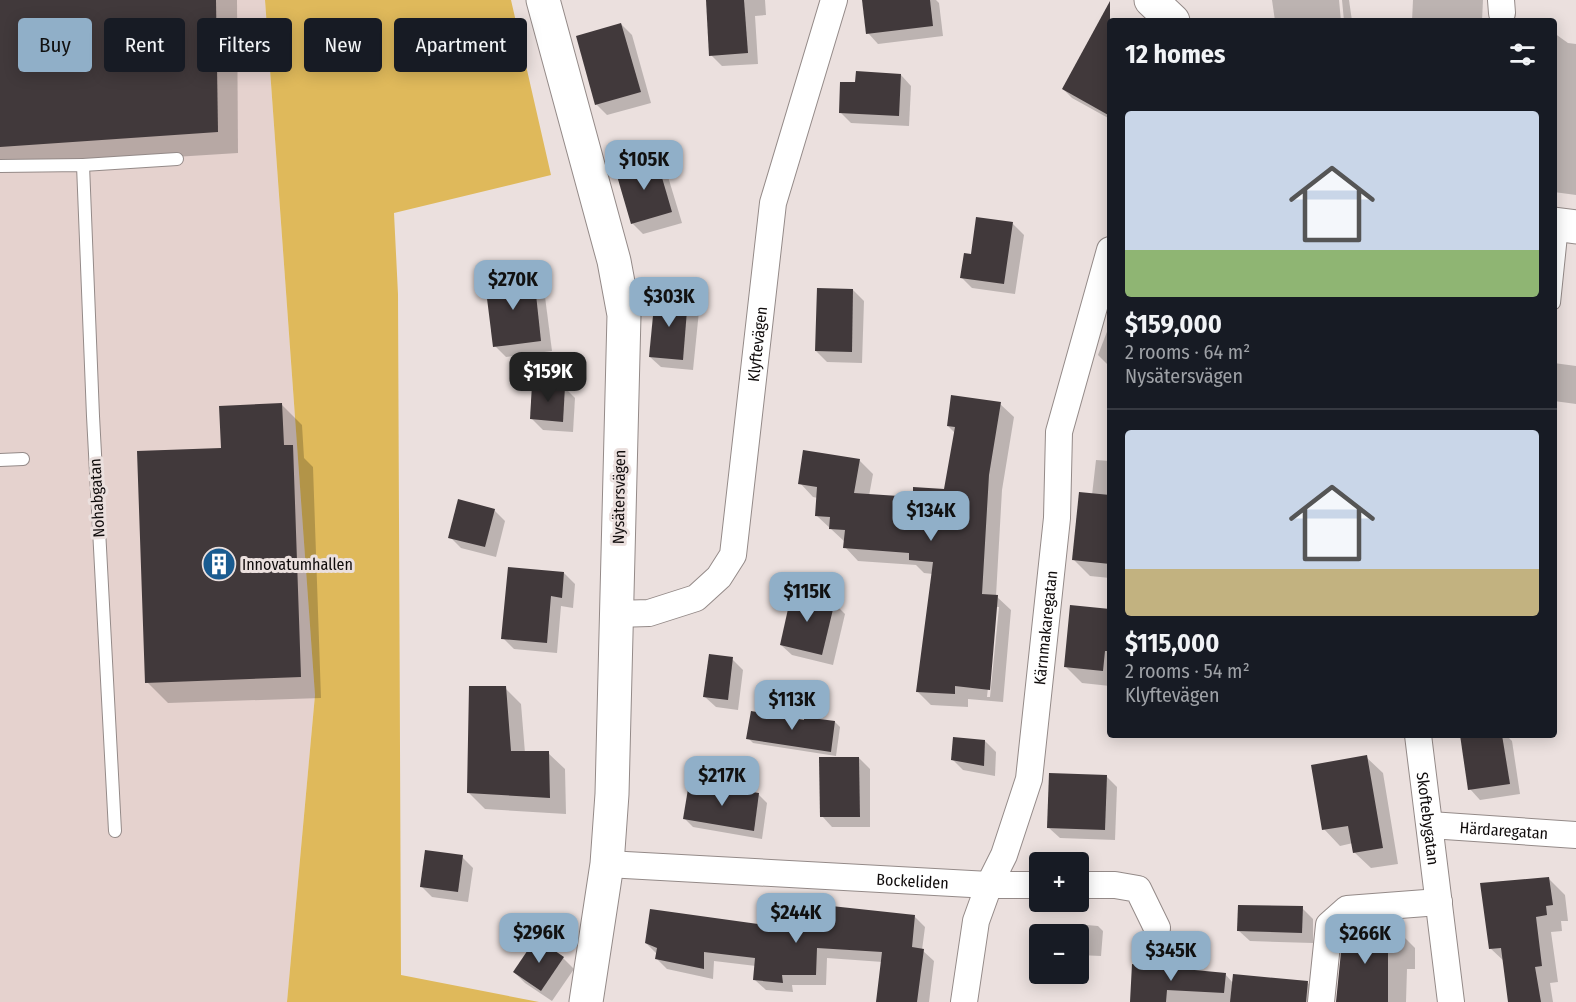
<!DOCTYPE html>
<html lang="en">
<head>
<meta charset="utf-8">
<style>
  :root { --surface:#171b24; --page:#242831; --text:#f1f3f6; --muted:#9ea1a6; --line:#363941; --accent:#90afc8 }
  body { margin:0; font-family:"Fira Sans Condensed",sans-serif; background:var(--page); color:var(--text); height:100vh; display:flex; flex-direction:column; font-size:22px; white-space:nowrap }
  * { box-sizing:border-box; margin:0 }
  p { font-size:20px; color:var(--muted) }
  .icon { flex:none; width:33px; height:33px; fill:none; stroke:currentColor; stroke-width:2; stroke-linecap:round; stroke-linejoin:round }
  .map { position:relative; flex:1; overflow:hidden }
  .side { position:absolute; left:1107px; top:18px; width:450px; height:720px; display:flex; flex-direction:column; background:var(--surface); border-radius:6px; box-shadow:0 3px 15px #0003 }
  .side>* { flex:none }
  .hud { position:absolute; left:18px; top:18px; width:570px; height:54px; display:flex; gap:12px }
  .fabs { position:absolute; left:1029px; top:852px; display:grid; gap:12px }
  .fabs a { display:grid; place-items:center; width:60px; height:60px; border-radius:6px; background:var(--surface); box-shadow:0 3px 15px #0003; font-size:30px }
  .price { position:absolute; translate:-50% -51px; padding:0 14px; border-radius:12px; background:var(--accent); color:#111; font-size:20px; line-height:39px; filter:drop-shadow(0 2px 3px #0008) }
  .price::after { content:''; position:absolute; left:50%; top:36px; width:18px; height:14px; margin-left:-9px; background:inherit; clip-path:polygon(0 0,100% 0,50% 100%) }
  .price.on { background:#222; color:#fff }
  ul { padding:0; list-style:none }
  li { display:grid; align-content:center; gap:12px; height:318px; padding:0 18px }
  li+li { border-top:2px solid var(--line) }
  li span { display:grid; place-items:center; height:186px; border-radius:6px; color:#555 }
  li>.icon { margin-inline-start:auto }
  span .icon { width:108px; height:108px; fill:#fffc; stroke-width:1 }
  li b { font-size:26px }
  h2 { display:flex; justify-content:space-between; align-items:center; height:72px; padding:0 18px; font-size:26px }
  .chip { padding:0 21px; border-radius:6px; background:var(--surface); box-shadow:0 3px 15px #0003; font-size:21px; line-height:54px }
  .chip.on { background:var(--accent); color:#111 }
  .map>svg:first-child { display:block }
  .built { fill:#e5d2ce }
  .green { fill:#dfb95b }
  .shadow { fill:#0003; fill-rule:evenodd }
  .building { fill:#41393b }
  .lines { fill:none; stroke-linecap:round; stroke-linejoin:round }
  .lane-casing { stroke:#948a88; stroke-width:14 }
  .street-casing { stroke:#948a88; stroke-width:28 }
  .secondary-casing { stroke:#948a88; stroke-width:35 }
  .lane { stroke:#fff; stroke-width:12 }
  .street { stroke:#fff; stroke-width:26 }
  .secondary { stroke:#fff; stroke-width:33 }
  .labels { text-anchor:middle; dominant-baseline:central; stroke-width:6; stroke-linejoin:round; paint-order:stroke }
  .street-label { font-size:16px; fill:#100c0c; stroke:#ebe0de }
  .poi-label { font-size:16px; fill:#100c0c; stroke:#ebe0de; text-anchor:start }
</style>
</head>
<body>
<div class="map">
<svg width="1576" height="1002" viewBox="0 0 1576 1002">
  <rect width="100%" height="100%" fill="#ebe0de"/>
  <path class="built" d="M0 0H265L315 695 287 1002H0Z"/>
  <path class="green" d="M265 0H511L551 175 394 213 398 294 401 975 539 1002H287L315 695Z"/>
  <g class="shadow">
    <path d="M0 0H237L238 153 0 168Z"/>
    <path d="M707 0H765L766 15 755 16 758 64 722 66 711 55Z"/>
    <path d="M864 0H936L939 3 943 36 878 44 868 33Z"/>
    <path d="M1272 0H1339L1341 21H1275Z"/>
    <path d="M1342 0H1349L1352 21H1344Z"/>
    <path d="M1413 0H1483L1482 21H1412Z"/>
    <path d="M1105 18 1110 21V119L1072 98 1063 89Z"/>
    <path d="M621 24 632 35 651 103 607 115 596 104Z"/>
    <path d="M1554 33 1568 43 1576 44V195L1554 192Z"/>
    <path d="M901 75 911 86 909 126 851 123 840 112Z"/>
    <path d="M655 159 666 170 682 223 643 234 632 223Z"/>
    <path d="M977 219 1013 224 1024 235 1015 294 972 288 961 277 972 256Z"/>
    <path d="M533 278 544 289 552 351 506 357 495 346Z"/>
    <path d="M853 290 864 301 862 363 827 362 816 351Z"/>
    <path d="M688 300 699 311 693 370 661 367 650 357Z"/>
    <path d="M1110 324V367L1098 355Z"/>
    <path d="M1554 363 1576 366V404L1554 401Z"/>
    <path d="M564 387 575 398 573 432 543 430 532 419Z"/>
    <path d="M281 404 302 425 304 458 313 467 321 698 168 703 147 682 222 449Z"/>
    <path d="M1000 404 1014 417 1002 490 996 596 1011 610 1003 702 968 699V707L931 705 917 691 933 574 924 573 916 565 858 561 845 547V542L817 516 818 498 813 497 800 483 859 460 873 474 869 496 914 499 946 490 955 433 948 426ZM996 607H999L990 697H987Z"/>
    <path d="M1096 460 1110 461V578L1090 576 1073 559 1092 495Z"/>
    <path d="M494 510 505 521 496 557 461 548 450 537Z"/>
    <path d="M564 573 575 584 573 608 561 606 557 653 514 649 503 638Z"/>
    <path d="M834 603 845 614 833 665 792 655 781 645Z"/>
    <path d="M1110 610V686L1082 683 1066 667Z"/>
    <path d="M732 659 743 670 738 710 716 707 705 697Z"/>
    <path d="M505 688 521 704 525 753H548L565 769 566 814 485 809 469 793Z"/>
    <path d="M805 721 835 722 840 727 836 756 753 743 748 738Z"/>
    <path d="M1468 735H1506L1512 741 1520 794 1480 800 1470 789Z"/>
    <path d="M985 741 996 752 995 776 963 770 952 759Z"/>
    <path d="M1366 757 1383 773 1398 864 1371 868 1354 852 1353 843 1340 846 1324 829Z"/>
    <path d="M859 758 870 769V827H832L822 816Z"/>
    <path d="M1106 776 1117 787 1115 840 1060 838 1049 828Z"/>
    <path d="M758 794 767 803 762 839 693 827 684 818Z"/>
    <path d="M462 857 473 868 468 902 432 897 421 886Z"/>
    <path d="M1548 878 1565 895 1568 921H1561L1562 931 1551 932 1558 982 1550 983 1553 1002H1510L1505 962 1490 948Z"/>
    <path d="M1302 908 1313 919V943L1250 941 1239 931Z"/>
    <path d="M914 916 925 927 922 950 934 961 929 1002H878L883 962 827 958 826 985H792L793 992 766 990 755 980 756 966 714 961 713 979 667 969 657 959V954L646 943 759 926Z"/>
    <path d="M1075 924 1098 926 1103 931 1101 956 1078 955V934H1075Z"/>
    <path d="M1396 929 1415 948V969H1407L1406 1002H1338Z"/>
    <path d="M563 958 574 969 552 1001 525 983 514 972Z"/>
    <path d="M1133 966 1225 974 1233 983 1307 982 1326 1002H1131Z"/>
  </g>
  <g class="building">
    <path d="M0 0H216L218 132 0 147Z"/>
    <path d="M706 0H744L748 53 709 56Z"/>
    <path d="M862 0H930L933 26 866 34Z"/>
    <path d="M1110 1V116L1062 89Z"/>
    <path d="M621 23 641 92 595 105 576 36Z"/>
    <path d="M856 71 901 74 899 116 839 113 840 82H855Z"/>
    <path d="M656 157 672 212 631 224 615 169Z"/>
    <path d="M976 217 1013 222 1004 284 960 278 964 253 971 254Z"/>
    <path d="M534 276 541 341 493 347 485 282Z"/>
    <path d="M817 288 853 289 852 352 815 351Z"/>
    <path d="M655 295 688 298 683 360 649 357Z"/>
    <path d="M532 384 565 386 563 422 530 419Z"/>
    <path d="M951 395 1001 402 989 475 982 594 998 595 990 690 955 686V694L916 692 933 562 909 560V553L843 548 845 530 829 529 830 517 815 516 817 487 798 484 803 450 860 459 854 493 913 497V487L944 489 955 427 947 426Z"/>
    <path d="M282 403 284 445H293L301 677 145 683 137 451 221 448 219 406Z"/>
    <path d="M1079 492 1110 495V564L1072 560Z"/>
    <path d="M458 499 495 509 485 547 448 538Z"/>
    <path d="M508 567 564 572 562 598 551 596 547 643 501 639Z"/>
    <path d="M792 591 835 601 822 655 780 645Z"/>
    <path d="M1070 605 1110 609V651H1105L1103 671 1064 667Z"/>
    <path d="M709 654 733 657 728 700 703 697Z"/>
    <path d="M469 686H506L511 751H549L550 798 467 793Z"/>
    <path d="M751 711 804 720V717L835 721 831 752 746 739Z"/>
    <path d="M1460 735H1502L1510 784 1468 790Z"/>
    <path d="M953 737 985 740 984 766 951 760Z"/>
    <path d="M1367 755 1383 848 1353 853 1348 826 1322 830 1311 765Z"/>
    <path d="M819 757H859L860 817H820Z"/>
    <path d="M1049 773 1107 775 1105 830 1047 828Z"/>
    <path d="M689 783 759 793 754 831 683 819Z"/>
    <path d="M425 850 463 855 458 892 420 887Z"/>
    <path d="M1549 877 1553 905 1546 906 1547 915 1536 917 1542 966 1535 967 1541 1002H1508L1501 948 1489 949 1480 883Z"/>
    <path d="M822 905 915 915 912 947 924 949 917 1002H876L882 952 817 948 816 975H782L783 983 753 980 755 958 704 952V969L655 959 657 948 645 943 650 909 758 924V918L821 922Z"/>
    <path d="M1238 905 1303 906 1302 933 1237 931Z"/>
    <path d="M1349 928H1396V951H1388V1002H1336L1343 932Z"/>
    <path d="M536 938 564 957 541 991 513 972Z"/>
    <path d="M1132 964 1226 973 1224 993 1167 990 1166 1002H1130Z"/>
    <path d="M1233 974 1308 981 1306 1002H1230Z"/>
  </g>
  <g class="lines">
    <defs>
      <g id="lane">
        <path d="M83 165 177 159"/>
        <path d="M0 166 83 165 93 416 115 831"/>
        <path d="M1554 303 1562 226"/>
        <path d="M0 460 23 459"/>
      </g>
      <g id="street">
        <path d="M1501 0 1502 13"/>
        <path id="s1" d="M616 614 649 613 696 598 719 577 733 555 773 203 834 0"/>
        <path id="s2" d="M1418 735 1451 1002"/>
        <path id="s3" d="M1430 825 1576 835"/>
        <path id="s4" d="M607 864 989 885H1040"/>
        <path d="M1078 885H1115L1138 889 1157 928"/>
        <path id="s5" d="M964 1002 976 921 989 885 1004 855 1029 779 1057 518 1059 432 1110 250"/>
        <path d="M1321 1002 1329 925 1347 909 1439 902"/>
      </g>
      <g id="secondary">
        <path d="M543 0 614 261 624 315 612 794 607 864 586 1002"/>
        <path d="M1151 0 1173 21"/>
        <path d="M1554 224 1576 227"/>
      </g>
    </defs>
    <use href="#lane" class="lane-casing"/>
    <use href="#street" class="street-casing"/>
    <use href="#secondary" class="secondary-casing"/>
    <use href="#lane" class="lane"/>
    <use href="#street" class="street"/>
    <use href="#secondary" class="secondary"/>
  </g>
  <defs>
    <symbol id="building-disc" viewBox="-11 -11 22 22"><circle r="9.5" fill="#195b90" stroke="#ebe0de"/><path d="M-4-6H4V6H1V3H-1V6H-4ZM-2.5-4.3h1.7v1.8h-1.7ZM.8-4.3h1.7v1.8H.8ZM-2.5-1h1.7V.8h-1.7ZM.8-1h1.7V.8H.8Z" fill="#fff"/></symbol>
  </defs>
  <g fill-rule="evenodd">
    <use href="#building-disc" x="200" y="545" width="38" height="38"/>
  </g>
  <g class="labels">
    <g class="street-label">
      <text stroke="none"><textPath href="#s1" startOffset="352">Klyftevägen</textPath></text>
      <text transform="translate(619 497) rotate(-89)">Nysätersvägen</text>
      <text transform="translate(97 498) rotate(-93)">Nohabgatan</text>
      <text stroke="none"><textPath href="#s5" startOffset="386">Kärnmakaregatan</textPath></text>
      <text stroke="none"><textPath href="#s2" startOffset="84">Skoftebygatan</textPath></text>
      <text stroke="none"><textPath href="#s3" startOffset="74">Härdaregatan</textPath></text>
      <text stroke="none"><textPath href="#s4" startOffset="306">Bockeliden</textPath></text>
    </g>
    <g class="poi-label">
      <text x="242" y="564">Innovatumhallen</text>
    </g>
  </g>
</svg>
<div class="fabs">
<a>+</a>
<a>−</a>
</div>
<b class="price" style="left:644px;top:191px">$105K</b>
<b class="price" style="left:513px;top:311px">$270K</b>
<b class="price" style="left:669px;top:328px">$303K</b>
<b class="price on" style="left:548px;top:403px">$159K</b>
<b class="price" style="left:931px;top:542px">$134K</b>
<b class="price" style="left:807px;top:623px">$115K</b>
<b class="price" style="left:792px;top:731px">$113K</b>
<b class="price" style="left:722px;top:807px">$217K</b>
<b class="price" style="left:796px;top:944px">$244K</b>
<b class="price" style="left:539px;top:964px">$296K</b>
<b class="price" style="left:1365px;top:965px">$266K</b>
<b class="price" style="left:1171px;top:982px">$345K</b>
<div class="hud">
<a class="chip on">Buy</a>
<a class="chip">Rent</a>
<a class="chip">Filters</a>
<a class="chip">New</a>
<a class="chip">Apartment</a>
</div>
<section class="side">
<h2>12 homes<svg class="icon" aria-label="filters" viewBox="0 0 24 24"><path d="M4 7h16M4 17h16"/><circle cx="9" cy="7" r="2"/><circle cx="15" cy="17" r="2"/></svg></h2>
<ul>
<li><span style="background:linear-gradient(#c9d6e8 75%,#8fb573 0)"><svg class="icon" aria-label="home" viewBox="0 0 24 24"><path d="M3 11l9-7 9 7M6 9v11h12V9"/></svg></span><div><b>$159,000</b><p>2 rooms · 64 m²</p><p>Nysätersvägen</p></div></li>
<li><span style="background:linear-gradient(#c9d6e8 75%,#c2b280 0)"><svg class="icon" aria-label="home" viewBox="0 0 24 24"><path d="M3 11l9-7 9 7M6 9v11h12V9"/></svg></span><div><b>$115,000</b><p>2 rooms · 54 m²</p><p>Klyftevägen</p></div></li>
</ul>
</section>
</div>
</body>
</html>
